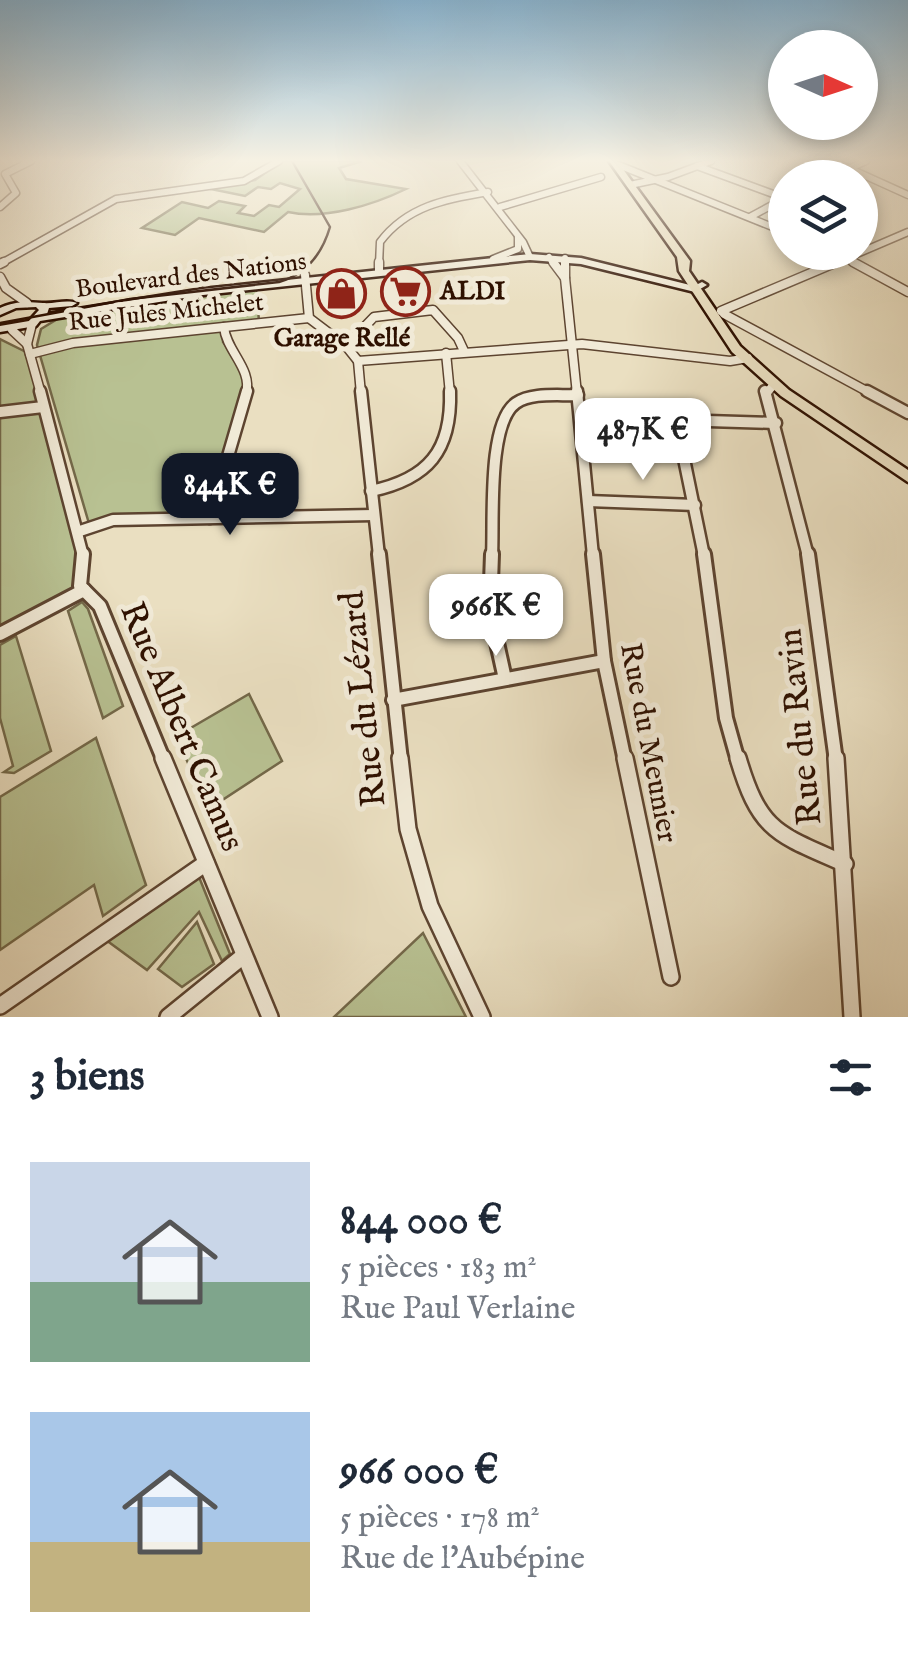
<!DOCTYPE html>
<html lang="fr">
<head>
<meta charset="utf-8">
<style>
  :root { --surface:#fff; --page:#f2f2f3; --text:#1f2937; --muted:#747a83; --accent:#111827 }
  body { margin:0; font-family:"IM FELL English",serif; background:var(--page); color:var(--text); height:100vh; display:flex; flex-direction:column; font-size:38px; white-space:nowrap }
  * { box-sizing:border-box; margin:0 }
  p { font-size:32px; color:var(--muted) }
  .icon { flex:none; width:55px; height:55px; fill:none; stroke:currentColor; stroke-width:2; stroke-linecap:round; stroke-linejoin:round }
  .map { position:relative; height:1017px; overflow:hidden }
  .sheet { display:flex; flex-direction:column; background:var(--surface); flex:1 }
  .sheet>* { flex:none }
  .needle { width:65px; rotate:93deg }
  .buttons { position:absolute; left:768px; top:30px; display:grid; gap:20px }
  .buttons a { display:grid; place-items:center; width:110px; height:110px; border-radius:50%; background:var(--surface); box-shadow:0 5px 15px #0003; font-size:50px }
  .price { position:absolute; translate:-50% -85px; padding:0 22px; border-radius:20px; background:#fff; color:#222; font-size:32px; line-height:65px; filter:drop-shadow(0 2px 5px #0008) }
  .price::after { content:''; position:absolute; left:50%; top:60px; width:30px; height:22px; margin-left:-15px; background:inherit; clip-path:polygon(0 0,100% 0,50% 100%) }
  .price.selected { background:var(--accent); color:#fff }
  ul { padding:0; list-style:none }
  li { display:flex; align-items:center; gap:30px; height:250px; padding:0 30px }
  li span { display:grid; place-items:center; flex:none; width:280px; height:200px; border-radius:0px; color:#555 }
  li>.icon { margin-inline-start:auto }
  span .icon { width:120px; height:120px; fill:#fffc; stroke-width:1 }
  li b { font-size:42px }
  h2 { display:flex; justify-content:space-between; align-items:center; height:120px; padding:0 30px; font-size:42px }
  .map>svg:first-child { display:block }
  .green { fill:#b8c192; stroke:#736849; stroke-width:2.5 }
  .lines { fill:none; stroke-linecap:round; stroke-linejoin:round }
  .minor-far4-casing { stroke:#5d4430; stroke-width:9 }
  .minor-far3-casing { stroke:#5d4430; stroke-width:11 }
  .minor-far2-casing { stroke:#5d4430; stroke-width:15 }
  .minor-far1-casing { stroke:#5d4430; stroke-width:18 }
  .minor-casing { stroke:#5d4430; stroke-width:20 }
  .tertiary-casing { stroke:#5d4430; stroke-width:9 }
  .secondary-casing { stroke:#2e1000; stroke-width:5 }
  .primary-casing { stroke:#2e1000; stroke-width:5 }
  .minor-far4 { stroke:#f1ead7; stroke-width:6 }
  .minor-far3 { stroke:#f1ead7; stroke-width:8 }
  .minor-far2 { stroke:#f1ead7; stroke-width:10 }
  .minor-far1 { stroke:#f1ead7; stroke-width:12 }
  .minor { stroke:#f1ead7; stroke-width:15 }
  .tertiary { stroke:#f1ead7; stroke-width:6 }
  .secondary { fill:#f1ead7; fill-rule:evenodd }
  .primary { fill:#eadfc1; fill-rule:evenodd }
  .tram { stroke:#2e1000; stroke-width:2.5 }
  .labels { text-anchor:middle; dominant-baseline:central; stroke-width:10; stroke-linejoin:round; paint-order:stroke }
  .far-street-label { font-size:25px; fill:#2e1000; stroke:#f1ead7 }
  .far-poi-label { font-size:25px; font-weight:bold; fill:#2e1000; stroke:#f1ead7; text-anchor:start }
  .street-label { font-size:30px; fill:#2e1000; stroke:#f1ead7 }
  .near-street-label { font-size:35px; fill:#2e1000; stroke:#f1ead7 }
</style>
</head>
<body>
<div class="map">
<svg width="908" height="1017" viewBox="0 0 908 1017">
  <rect width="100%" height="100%" fill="#eadfc1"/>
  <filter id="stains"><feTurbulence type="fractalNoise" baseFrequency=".002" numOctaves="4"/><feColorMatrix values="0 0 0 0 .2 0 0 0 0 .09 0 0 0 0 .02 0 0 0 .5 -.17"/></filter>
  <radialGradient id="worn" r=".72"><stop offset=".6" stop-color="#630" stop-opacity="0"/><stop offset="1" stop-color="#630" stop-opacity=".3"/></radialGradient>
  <g class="green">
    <path d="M282 161H362L339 168 346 179 406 189C373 205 325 220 288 212L264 232 199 218 175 235 142 228 182 202 208 208 219 201 245 206 238 213 254 216 269 205 279 207 300 189 280 183 271 189 258 187 245 196 206 188 255 180Z"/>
    <path d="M257 289 259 323 224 327 223 342 249 379 210 518 113 520 90 527 37 345 41 329 64 315Z"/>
    <path d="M0 339 30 354 80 531V586L0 634Z"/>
    <path d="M82 602 88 609 123 706 103 718 68 611Z"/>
    <path d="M16 636 51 751 14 773 4 772 13 766 0 718V645Z"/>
    <path d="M249 694 282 761 207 810 177 736Z"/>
    <path d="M96 738 146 885 103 916 94 885 0 950V797Z"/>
    <path d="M199 877 230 954 222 961 199 912 147 970 106 940Z"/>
    <path d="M197 922 214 964 182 987 158 969Z"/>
    <path d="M423 933 466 1017H334Z"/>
  </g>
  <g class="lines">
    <defs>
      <g id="minor-far4">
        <path d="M833 161 908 195"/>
        <path d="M616 164 785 232"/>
        <path d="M697 166 784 198"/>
        <path d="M828 178 866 161"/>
        <path d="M630 185 668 177 711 161"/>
        <path d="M0 207 16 193 5 174 31 161"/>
        <path d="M500 207 601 177"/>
        <path d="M750 217 785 198"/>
        <path d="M835 252 858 265"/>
        <path d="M549 257 555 265"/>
        <path d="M565 258V265"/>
        <path d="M0 264 116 199 244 181 279 161"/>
        <path d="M379 265 380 242C407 206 446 199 488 192"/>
        <path d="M831 265 908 232"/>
      </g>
      <g id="minor-far3">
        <path d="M553 262 565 278V262"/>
        <path d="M853 262 908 292"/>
        <path d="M0 264 4 262"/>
        <path d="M379 271V262"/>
        <path d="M305 275 309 318 346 346 358 361 582 344 730 361 748 358"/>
        <path d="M0 277 6 288 27 303"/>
        <path d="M565 278 577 394"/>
        <path d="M721 311 837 262"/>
        <path d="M724 314 872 394"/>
        <path d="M32 324 27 344 41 394"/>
        <path d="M224 327C226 351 253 369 246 394"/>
        <path d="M12 330 27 344"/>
        <path d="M346 346 374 317 433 310 458 338 464 351"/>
        <path d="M446 353 450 394"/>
        <path d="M30 354 73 343 309 318"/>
        <path d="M358 361 361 394"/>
        <path d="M766 394 775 383"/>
      </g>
      <g id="minor-far2">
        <path d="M40 391 83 556"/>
        <path d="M361 391 379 556"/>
        <path d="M577 391 593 556"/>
        <path d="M765 391 808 556"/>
        <path d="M867 391 908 413"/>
        <path d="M0 412 43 407"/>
        <path d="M371 491C428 479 452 451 450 391"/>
        <path d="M588 501 695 505"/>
        <path d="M210 518 247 391"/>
        <path d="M80 531 113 520 374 515"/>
        <path d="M492 556C494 522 487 423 516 403 532 392 559 396 578 395"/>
        <path d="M704 556 676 420 776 423"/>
      </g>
      <g id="minor-far1">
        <path d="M83 554 80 586 100 606 164 761"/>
        <path d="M379 554 401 761"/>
        <path d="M492 554 490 611 505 679"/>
        <path d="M593 554 604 661 625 761"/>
        <path d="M704 554 726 718 738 761"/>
        <path d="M808 554 836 761"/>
        <path d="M0 634 84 590"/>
        <path d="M393 700 604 661"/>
      </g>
      <g id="minor">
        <path d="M163 758 270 1017"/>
        <path d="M400 758 408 829 430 906 482 1017"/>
        <path d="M625 758 671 977"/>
        <path d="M738 758C760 833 778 834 845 864"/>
        <path d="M836 758 852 1017"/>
        <path d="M0 1006 206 863"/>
        <path d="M168 1017 242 957"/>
      </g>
      <g id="tertiary">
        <path d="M460 161 523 242 530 257"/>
        <path d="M493 259 518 249V237"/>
      </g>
      <path id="secondary" d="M530 254 581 258 694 286 702 282 707 285 695 292 581 264 530 260 203 295 40 321 36 326 0 332V326L29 321 39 310 36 307 16 308 0 315V308C15 301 27 302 43 303 55 304 66 299 77 303L72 306 49 308 47 314 203 289Z"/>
      <path id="primary" d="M609 161H617L690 261 689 271 740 346 789 390 908 470V482L781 396 732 352 679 271 677 257Z"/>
    </defs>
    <use href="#minor-far4" class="minor-far4-casing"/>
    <use href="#minor-far3" class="minor-far3-casing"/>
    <use href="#minor-far2" class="minor-far2-casing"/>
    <use href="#minor-far1" class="minor-far1-casing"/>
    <use href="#minor" class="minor-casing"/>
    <use href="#tertiary" class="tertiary-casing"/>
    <use href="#secondary" class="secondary-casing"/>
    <use href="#primary" class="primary-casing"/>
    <use href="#minor-far4" class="minor-far4"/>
    <use href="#minor-far3" class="minor-far3"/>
    <use href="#minor-far2" class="minor-far2"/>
    <use href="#minor-far1" class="minor-far1"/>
    <use href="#minor" class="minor"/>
    <use href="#tertiary" class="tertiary"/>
    <use href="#secondary" class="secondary"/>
    <use href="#primary" class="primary"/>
    <path class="tram" d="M0 323 130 299 279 282C307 274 322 254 330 227L292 161"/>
  </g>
  <linearGradient id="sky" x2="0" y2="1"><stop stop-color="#89b7d6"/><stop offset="0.53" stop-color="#f6f1e3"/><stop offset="1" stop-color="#f6f1e3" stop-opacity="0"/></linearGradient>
  <rect width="908" height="303" fill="url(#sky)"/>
  <defs>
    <symbol id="supermarket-ring" viewBox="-11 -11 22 22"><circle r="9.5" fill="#f1ead7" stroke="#8f2418" stroke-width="1.5"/><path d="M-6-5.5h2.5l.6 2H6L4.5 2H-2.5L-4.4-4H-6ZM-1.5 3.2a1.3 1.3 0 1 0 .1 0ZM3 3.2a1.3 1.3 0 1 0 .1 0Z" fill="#8f2418"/></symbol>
    <symbol id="shop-ring" viewBox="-11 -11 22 22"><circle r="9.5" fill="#f1ead7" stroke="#8f2418" stroke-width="1.5"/><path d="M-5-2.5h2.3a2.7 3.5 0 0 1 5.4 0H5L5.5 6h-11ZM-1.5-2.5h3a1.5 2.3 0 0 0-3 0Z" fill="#8f2418"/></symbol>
  </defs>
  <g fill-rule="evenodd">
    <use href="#supermarket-ring" x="378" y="264" width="55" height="55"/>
    <use href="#shop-ring" x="314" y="266" width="55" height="55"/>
  </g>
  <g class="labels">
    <g class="far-street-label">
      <text transform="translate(191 276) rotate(-7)">Boulevard des Nations</text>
      <text transform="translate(166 313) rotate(-6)">Rue Jules Michelet</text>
    </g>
    <g class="far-poi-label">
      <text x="440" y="292">ALDI</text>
      <text x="342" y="339" text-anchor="middle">Garage Rellé</text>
    </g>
    <g class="street-label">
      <text transform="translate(648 743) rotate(79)">Rue du Meunier</text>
    </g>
    <g class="near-street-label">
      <text transform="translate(364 699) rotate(-96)">Rue du Lézard</text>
      <text transform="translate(181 727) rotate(67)">Rue Albert Camus</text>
      <text transform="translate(801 727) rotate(-96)">Rue du Ravin</text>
    </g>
  </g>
  <rect width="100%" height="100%" filter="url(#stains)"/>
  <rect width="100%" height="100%" fill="url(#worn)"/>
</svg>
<div class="buttons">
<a><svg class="needle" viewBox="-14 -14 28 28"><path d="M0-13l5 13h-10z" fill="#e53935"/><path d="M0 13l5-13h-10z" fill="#747a83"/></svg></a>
<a><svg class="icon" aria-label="layers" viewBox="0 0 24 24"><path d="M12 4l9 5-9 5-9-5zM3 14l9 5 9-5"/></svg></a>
</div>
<b class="price" style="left:643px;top:483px">487K €</b>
<b class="price selected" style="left:230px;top:538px">844K €</b>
<b class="price" style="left:496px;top:659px">966K €</b>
</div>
<section class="sheet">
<h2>3 biens<svg class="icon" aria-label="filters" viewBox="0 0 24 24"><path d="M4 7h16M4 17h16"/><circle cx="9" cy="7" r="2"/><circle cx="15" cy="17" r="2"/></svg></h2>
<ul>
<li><span style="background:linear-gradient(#c9d6e8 60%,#7fa58c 0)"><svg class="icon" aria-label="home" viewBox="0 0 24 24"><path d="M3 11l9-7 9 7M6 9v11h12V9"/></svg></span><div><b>844 000 €</b><p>5 pièces · 183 m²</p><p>Rue Paul Verlaine</p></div></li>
<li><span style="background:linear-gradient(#a9c7e8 65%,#c2b280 0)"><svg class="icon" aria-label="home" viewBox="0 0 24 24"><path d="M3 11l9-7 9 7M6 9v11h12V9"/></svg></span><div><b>966 000 €</b><p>5 pièces · 178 m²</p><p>Rue de l'Aubépine</p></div></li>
</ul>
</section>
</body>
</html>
